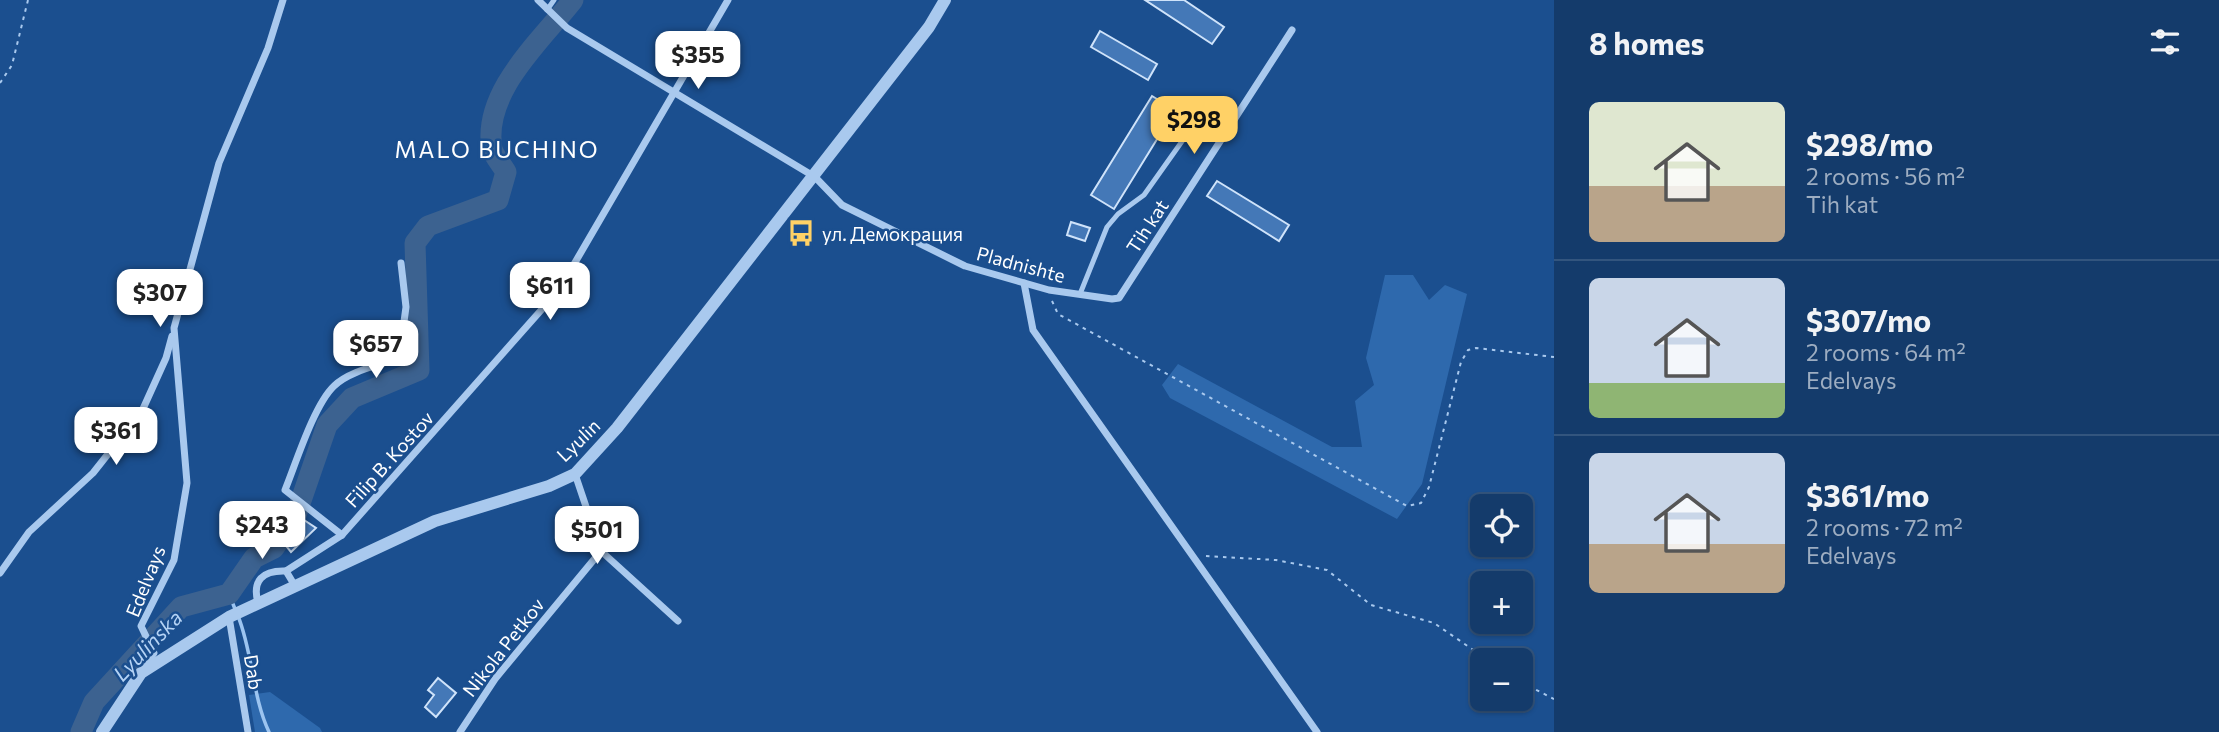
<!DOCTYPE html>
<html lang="en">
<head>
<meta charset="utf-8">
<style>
  :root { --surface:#143b6b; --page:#1d4271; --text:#f1f3f6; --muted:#9dadc1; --line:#33557e; --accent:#ffd166 }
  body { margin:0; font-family:Commissioner,sans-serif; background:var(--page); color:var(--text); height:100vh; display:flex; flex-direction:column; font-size:26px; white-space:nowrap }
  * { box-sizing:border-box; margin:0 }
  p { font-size:23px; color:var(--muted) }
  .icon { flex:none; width:38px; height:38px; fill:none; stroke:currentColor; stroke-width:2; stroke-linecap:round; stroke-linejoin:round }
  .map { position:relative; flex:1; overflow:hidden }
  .side { display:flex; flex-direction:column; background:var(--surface); width:665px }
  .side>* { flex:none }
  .tools { position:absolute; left:1470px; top:494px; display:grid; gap:14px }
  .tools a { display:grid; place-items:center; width:63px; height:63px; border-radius:10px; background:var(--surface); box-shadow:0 2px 5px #0004,0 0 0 2px var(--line); font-size:35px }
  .price { position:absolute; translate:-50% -60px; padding:0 16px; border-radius:14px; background:#fff; color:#222; font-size:23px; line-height:46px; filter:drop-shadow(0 2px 4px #0008) }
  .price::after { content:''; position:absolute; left:50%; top:42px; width:21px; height:16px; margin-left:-10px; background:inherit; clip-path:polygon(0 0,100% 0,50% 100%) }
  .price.current { background:var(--accent); color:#111 }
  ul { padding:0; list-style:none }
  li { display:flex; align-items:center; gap:21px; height:175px; padding:0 35px }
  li+li { border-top:2px solid var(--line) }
  li span { display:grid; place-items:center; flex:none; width:196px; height:140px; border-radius:10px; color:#555 }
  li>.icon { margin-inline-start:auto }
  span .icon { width:84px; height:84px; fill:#fffc; stroke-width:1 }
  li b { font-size:30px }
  h2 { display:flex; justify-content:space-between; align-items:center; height:84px; padding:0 35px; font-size:30px }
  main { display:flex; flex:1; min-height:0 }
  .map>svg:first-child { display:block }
  .green { fill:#2e69ad }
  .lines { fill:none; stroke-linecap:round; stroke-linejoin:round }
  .stream { stroke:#9cc4f0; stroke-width:3.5 }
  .river { stroke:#3c6290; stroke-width:21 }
  .building { fill:#4478b7; stroke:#cfe3fa; stroke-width:2 }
  .path { stroke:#a9c9ee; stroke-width:2; stroke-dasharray:3.5 5; stroke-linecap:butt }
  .service { stroke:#a9c9ee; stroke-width:5 }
  .minor { stroke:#a9c9ee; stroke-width:7 }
  .tertiary { stroke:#a9c9ee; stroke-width:12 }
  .labels { text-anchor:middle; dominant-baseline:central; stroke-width:5; stroke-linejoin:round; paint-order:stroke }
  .street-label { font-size:19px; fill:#fff; stroke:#1b4f8f }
  .poi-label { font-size:19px; fill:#fff; stroke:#1b4f8f; text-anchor:start }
  .water-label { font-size:21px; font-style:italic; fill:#b5d3f5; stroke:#1b4f8f }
  .quarter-label { font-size:23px; letter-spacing:2px; fill:#fff; stroke:#1b4f8f }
</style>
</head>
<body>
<main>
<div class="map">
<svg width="1554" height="732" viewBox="0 0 1554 732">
  <rect width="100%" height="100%" fill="#1b4f8f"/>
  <g class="green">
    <path d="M1385 275H1413L1429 300 1445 285 1467 294 1422 484 1397 519 1170 398 1162 385 1178 364 1332 447H1362L1355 401 1374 385 1366 358Z"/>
    <path d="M270 692 320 728 322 732H255L249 695Z"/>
  </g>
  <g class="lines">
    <g class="stream">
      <path d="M229 594 235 609"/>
      <path d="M238 616C253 653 252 696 269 732"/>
    </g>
    <path class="river" d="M81 732 94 702 181 607 229 594 254 558 274 548 296 515 327 425 352 398 419 370 415 243 428 226 498 200 506 172C502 165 494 156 492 149 482 92 541 41 573 0"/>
  </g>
  <g class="building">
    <path d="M1145 0H1184L1224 27 1212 44Z"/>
    <path d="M1100 31 1157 64 1148 80 1091 47Z"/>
    <path d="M1152 96 1175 110 1114 209 1091 195Z"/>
    <path d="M1217 181 1289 225 1279 241 1207 196Z"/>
    <path d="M1071 222 1090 228 1085 241 1067 235Z"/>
    <path d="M301 518 316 528 291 552 282 541Z"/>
    <path d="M438 678 456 693 436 717 425 707 434 695 428 690Z"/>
  </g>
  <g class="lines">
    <g class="path">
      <path d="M0 83 12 65 28 0"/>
      <path d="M1052 301 1058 314 1407 506 1421 503 1429 487 1461 362 1468 350 1476 348 1554 357"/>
      <path d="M1206 556 1276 560 1327 570 1371 605 1434 623 1488 660"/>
      <path d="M1521 682 1554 699"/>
    </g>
    <g class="service">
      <path d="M547 10 554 0"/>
      <path d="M1080 294 1107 227 1118 214 1144 195 1195 123"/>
    </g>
    <g class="minor">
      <path d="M538 0 567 28 815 177 842 205 965 266 1049 290 1112 299 1119 298 1292 30"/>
      <path d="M1024 283 1033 330 1317 732"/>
      <path d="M575 474 601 551 678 621"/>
      <path d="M342 535 285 490C296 463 314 405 334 386 349 371 380 365 399 358L406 307 401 263"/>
      <path d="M286 571 342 535 559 290 728 0"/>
      <path d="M0 573 29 532 93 473 142 411 166 358 172 336"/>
      <path d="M258 603C252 581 262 570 286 571L295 586"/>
      <path d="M229 617 248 732"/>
      <path d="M143 669 154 653 141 626 174 560 187 483 174 328 219 163 268 48 283 0"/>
      <path d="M460 732 495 679 601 551"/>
    </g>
    <path class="tertiary" d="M102 732 141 673 229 617 435 521 549 486 575 474 617 428 929 27 945 0"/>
  </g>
  <defs>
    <symbol id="bus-bare" viewBox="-9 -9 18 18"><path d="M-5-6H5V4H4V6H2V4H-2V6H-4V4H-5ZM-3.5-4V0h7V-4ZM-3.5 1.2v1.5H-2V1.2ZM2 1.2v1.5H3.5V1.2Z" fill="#ffd166" stroke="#1b4f8f" stroke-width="2.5" paint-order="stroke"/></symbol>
  </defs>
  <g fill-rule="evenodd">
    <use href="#bus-bare" x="782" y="214" width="38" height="38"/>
  </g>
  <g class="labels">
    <g class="street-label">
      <text transform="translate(1147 226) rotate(-57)">Tih kat</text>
      <text transform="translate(1021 264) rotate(15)">Pladnishte</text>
      <text transform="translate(578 440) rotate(-44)">Lyulin</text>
      <text transform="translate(389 459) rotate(-48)">Filip B. Kostov</text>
      <text transform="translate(145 581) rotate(-68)">Edelvays</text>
      <text transform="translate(503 647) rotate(-52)">Nikola Petkov</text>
      <text transform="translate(254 672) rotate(81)">Dab</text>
    </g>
    <g class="poi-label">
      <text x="822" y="233">ул. Демокрация</text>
    </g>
    <g class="water-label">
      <text transform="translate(147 645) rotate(-46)">Lyulinska</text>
    </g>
    <g class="quarter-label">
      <text x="497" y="149">MALO BUCHINO</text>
    </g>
  </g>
</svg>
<div class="tools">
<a><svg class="icon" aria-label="locate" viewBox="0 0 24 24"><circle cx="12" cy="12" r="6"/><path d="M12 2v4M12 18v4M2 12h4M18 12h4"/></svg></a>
<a>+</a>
<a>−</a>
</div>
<b class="price" style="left:698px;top:91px">$355</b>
<b class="price current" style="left:1194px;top:156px">$298</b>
<b class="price" style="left:550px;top:322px">$611</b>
<b class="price" style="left:160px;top:329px">$307</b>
<b class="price" style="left:376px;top:380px">$657</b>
<b class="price" style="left:116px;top:467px">$361</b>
<b class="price" style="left:262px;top:561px">$243</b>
<b class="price" style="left:597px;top:566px">$501</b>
</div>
<section class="side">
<h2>8 homes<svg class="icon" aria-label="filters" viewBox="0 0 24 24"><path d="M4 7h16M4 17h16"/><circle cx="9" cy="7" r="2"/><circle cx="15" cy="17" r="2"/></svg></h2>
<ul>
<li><span style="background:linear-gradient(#dfe7d0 60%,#b9a48a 0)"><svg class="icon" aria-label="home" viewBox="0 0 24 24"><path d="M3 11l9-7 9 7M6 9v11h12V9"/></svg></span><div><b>$298/mo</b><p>2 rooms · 56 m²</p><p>Tih kat</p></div></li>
<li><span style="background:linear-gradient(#c9d6e8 75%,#8fb573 0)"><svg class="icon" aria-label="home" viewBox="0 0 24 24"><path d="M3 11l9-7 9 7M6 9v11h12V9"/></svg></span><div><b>$307/mo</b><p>2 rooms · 64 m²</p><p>Edelvays</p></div></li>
<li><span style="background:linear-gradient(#c9d6e8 65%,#b9a48a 0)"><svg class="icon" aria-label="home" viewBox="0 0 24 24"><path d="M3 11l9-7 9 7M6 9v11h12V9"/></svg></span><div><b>$361/mo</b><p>2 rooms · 72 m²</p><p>Edelvays</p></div></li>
</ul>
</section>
</main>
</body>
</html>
